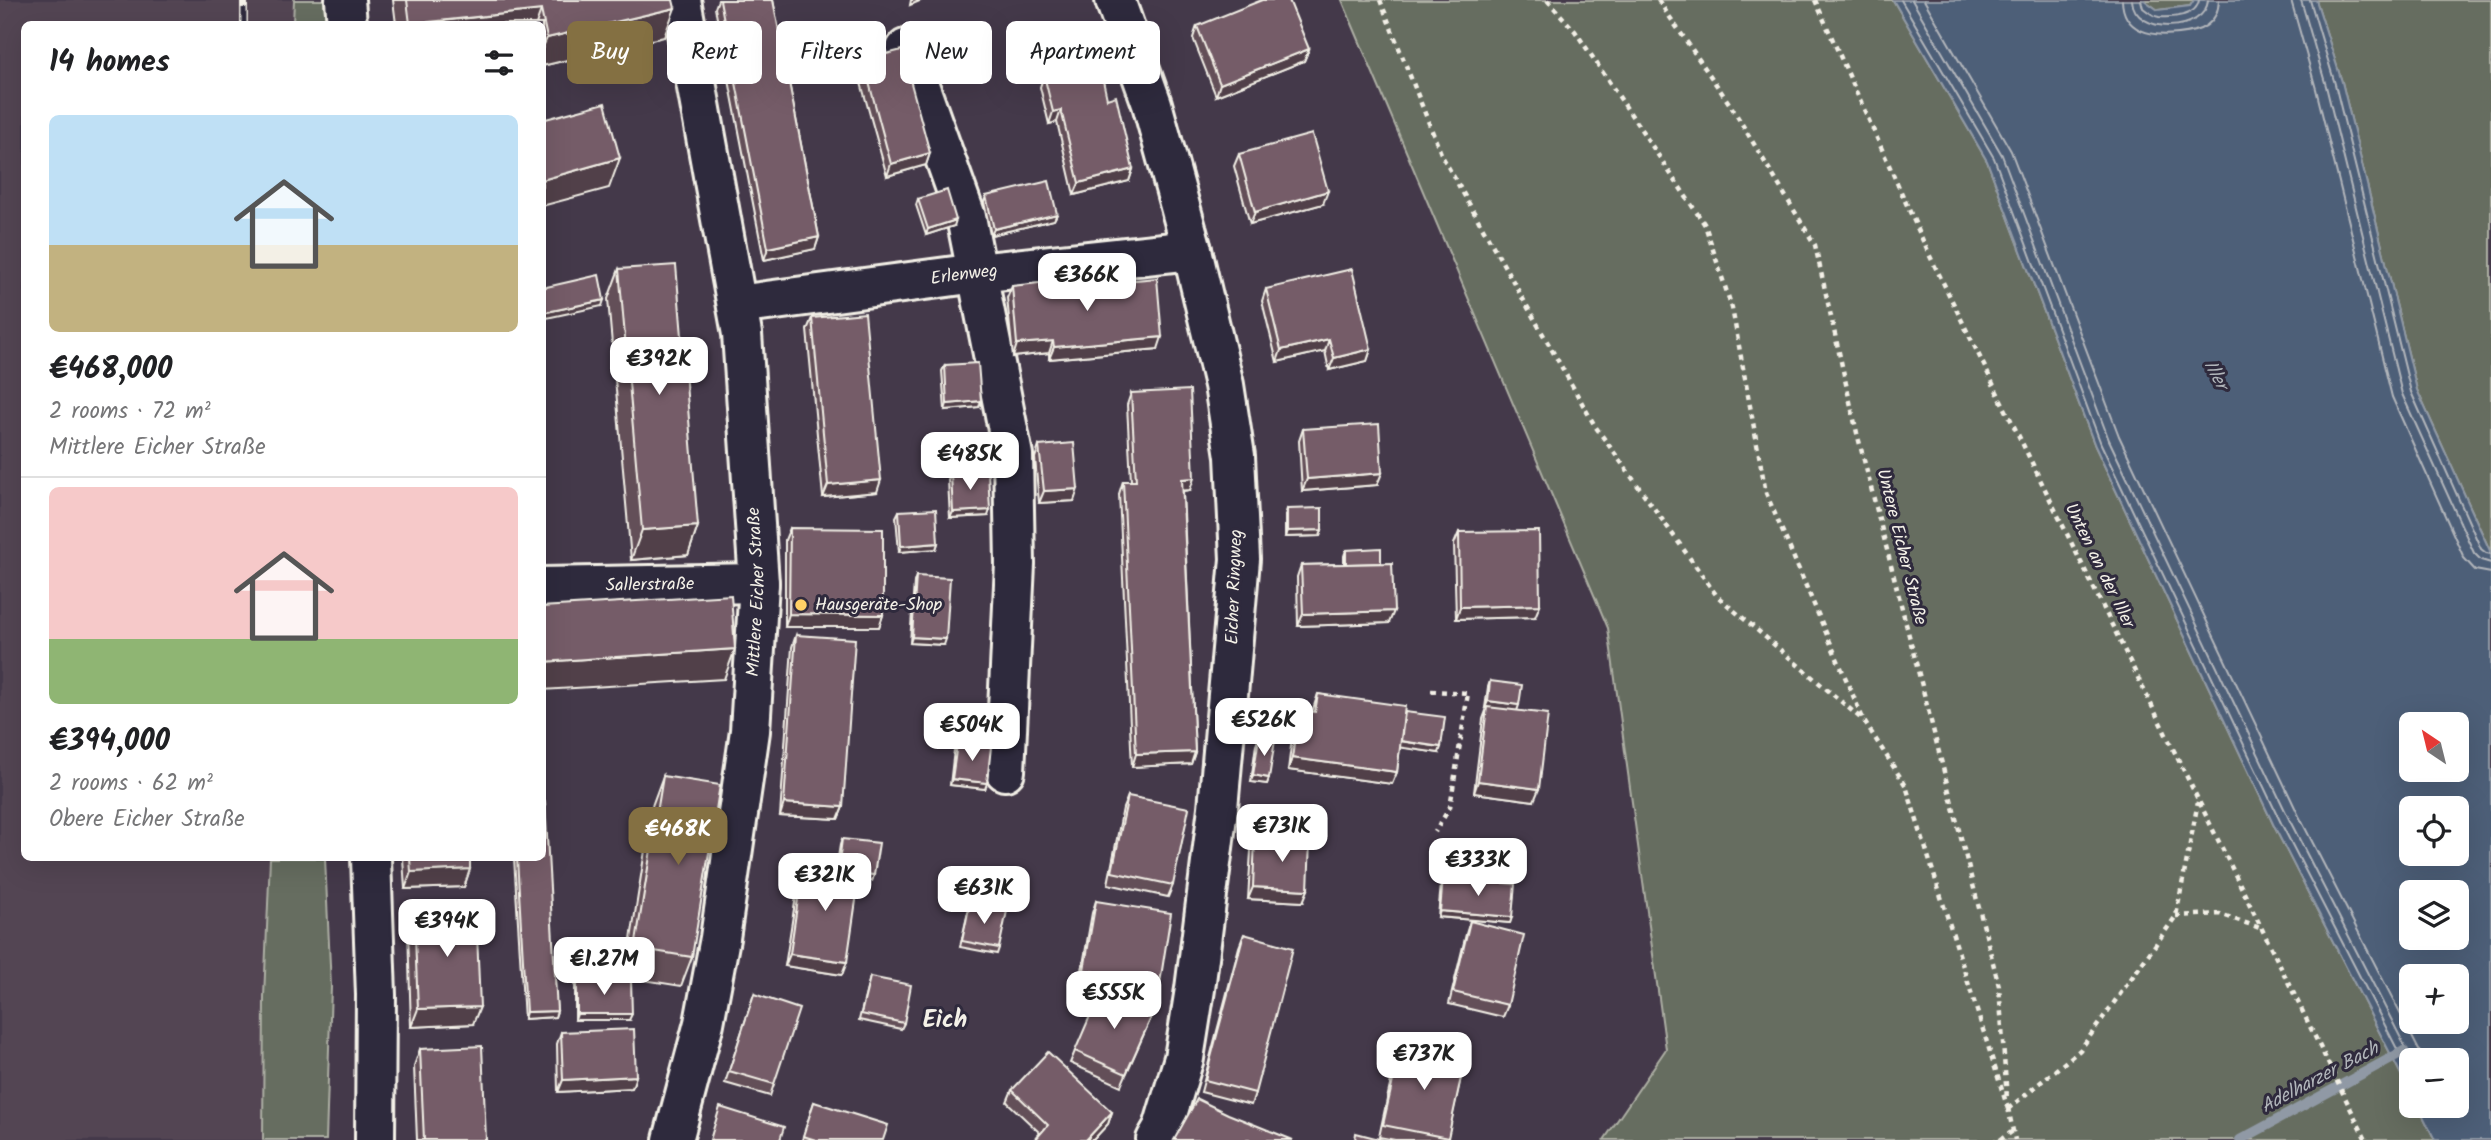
<!DOCTYPE html>
<html lang="en">
<head>
<meta charset="utf-8">
<style>
  :root { --surface:#fff; --page:#f6f6f6; --text:#202124; --muted:#757577; --line:#e0e0e0; --accent:#847042 }
  body { margin:0; font-family:Kalam,sans-serif; background:var(--page); color:var(--text); height:100vh; display:flex; flex-direction:column; font-size:26px; white-space:nowrap }
  * { box-sizing:border-box; margin:0 }
  p { font-size:23px; color:var(--muted) }
  .icon { flex:none; width:38px; height:38px; fill:none; stroke:currentColor; stroke-width:2; stroke-linecap:round; stroke-linejoin:round }
  .map { position:relative; flex:1; overflow:hidden }
  .drawer { position:absolute; left:21px; top:21px; width:525px; height:840px; display:flex; flex-direction:column; background:var(--surface); border-radius:10px; box-shadow:0 7px 28px #0002 }
  .drawer>* { flex:none }
  .guide { position:absolute; left:567px; top:21px; width:665px; height:63px; display:flex; gap:14px }
  .needle { width:46px; rotate:325deg }
  .fabs { position:absolute; left:2399px; top:712px; display:grid; gap:14px }
  .fabs a { display:grid; place-items:center; width:70px; height:70px; border-radius:10px; background:var(--surface); box-shadow:0 7px 28px #0002; font-size:35px }
  .price { position:absolute; translate:-50% -60px; padding:0 16px; border-radius:14px; background:#fff; color:#222; font-size:23px; line-height:46px; filter:drop-shadow(0 2px 4px #0008) }
  .price::after { content:''; position:absolute; left:50%; top:42px; width:21px; height:16px; margin-left:-10px; background:inherit; clip-path:polygon(0 0,100% 0,50% 100%) }
  .price.selected { background:var(--accent); color:#fff }
  ul { padding:0; list-style:none }
  li { display:grid; align-content:center; gap:14px; height:371px; padding:0 28px }
  li+li { border-top:2px solid var(--line) }
  li span { display:grid; place-items:center; height:217px; border-radius:10px; color:#555 }
  li>.icon { margin-inline-start:auto }
  span .icon { width:126px; height:126px; fill:#fffc; stroke-width:1 }
  li b { font-size:30px }
  h2 { display:flex; justify-content:space-between; align-items:center; height:84px; padding:0 28px; font-size:30px }
  .pill { padding:0 24px; border-radius:10px; background:var(--surface); box-shadow:0 7px 28px #0002; font-size:24px; line-height:63px }
  .pill.selected { background:var(--accent); color:#fff }
  .map>svg:first-child { display:block }
  .built { fill:#524453 }
  .green { fill:#666d60; stroke:#adafa4; stroke-width:2 }
  .water { fill:#4e5e78; stroke:#9099a5; stroke-width:2; fill-rule:evenodd }
  .lines { fill:none; stroke-linecap:round; stroke-linejoin:round }
  .shore { stroke:#b2b6bb; stroke-width:2 }
  .stream { stroke:#9099a5; stroke-width:10 }
  .minor-casing { stroke:#f4f1e8; stroke-width:44 }
  .path { stroke:#f4f1e8; stroke-width:4.5; stroke-dasharray:5 5; stroke-linecap:butt }
  .minor { stroke:#2f2a3d; stroke-width:38 }
  .rail-casing { stroke:#f4f1e8; stroke-width:8 }
  .rail { stroke:#2f2a3d; stroke-width:5; stroke-dasharray:16; stroke-linecap:butt }
  .wall { fill:#644f59; stroke:#f4f1e8; stroke-width:2 }
  .shaded-wall { fill:#514048; stroke:#f4f1e8; stroke-width:2 }
  .building { fill:#745c67; stroke:#f4f1e8; stroke-width:2 }
  .poi-dot { fill:#ffd166; stroke:#2f2a3d; stroke-width:2.5 }
  .labels { text-anchor:middle; dominant-baseline:central; stroke-width:6; stroke-linejoin:round; paint-order:stroke }
  .street-label { font-size:18px; fill:#f4f1e8; stroke:#2f2a3d }
  .poi-label { font-size:18px; fill:#f4f1e8; stroke:#2f2a3d; text-anchor:start }
  .water-label { font-size:19px; font-style:italic; fill:#b2b6bb; stroke:#2f2a3d }
  .district-label { font-size:24px; font-weight:bold; fill:#f4f1e8; stroke:#2f2a3d }
</style>
</head>
<body>
<div class="map">
<svg width="2491" height="1140" viewBox="0 0 2491 1140">
  <rect width="100%" height="100%" fill="#44394a"/>
  <filter id="ink" filterUnits="userSpaceOnUse"><feTurbulence type="fractalNoise" baseFrequency=".0143" numOctaves="2"/><feDisplacementMap in="SourceGraphic" scale="14" xChannelSelector="R" yChannelSelector="G"/><feConvolveMatrix kernelMatrix="1 2 1 2 8 2 1 2 1" color-interpolation-filters="sRGB"/></filter>
  <g filter="url(#ink)">
    <path class="built" d="M0 0H294L293 24H24V858H270L264 997 263 1140H0Z"/>
    <g class="green">
      <path d="M294 0H324L326 24H293Z"/>
      <path d="M1342 0H1893L1987 161 2095 446 2275 828 2411 1094 2412 1106H2418L2435 1140H1604L1666 1049 1608 628Z"/>
      <path d="M2144 0H2194L2190 6 2158 10Z"/>
      <path d="M2316 0H2491V553L2417 390 2342 82Z"/>
      <path d="M270 858H325L331 987 326 1140H263L264 997Z"/>
    </g>
    <path class="water" d="M1893 0H2144L2158 10 2190 6 2194 0H2316L2342 82 2417 390 2491 553V1140H2435L2418 1106H2457V1060H2412L2411 1094 2275 828 2095 446 1987 161ZM2412 724H2457V770H2412ZM2412 808H2457V854H2412ZM2412 892H2457V938H2412ZM2412 976H2457V1022H2412Z"/>
    <g class="lines">
      <g class="shore">
        <path d="M1901 0 1994 158 2101 444 2282 825 2412 1078"/>
        <path d="M1912 0 2002 155 2109 440 2290 821 2412 1060"/>
        <path d="M1924 0 2011 151 2119 436 2299 816 2424 1060"/>
        <path d="M2122 0C2123 32 2152 37 2178 34 2200 32 2218 25 2219 0"/>
        <path d="M2132 0C2134 36 2206 33 2208 0"/>
        <path d="M2141 0 2143 8C2148 12 2153 16 2159 17 2174 18 2197 16 2199 0"/>
        <path d="M2291 0 2316 89 2392 397 2464 558 2475 570 2491 573"/>
        <path d="M2301 0 2326 86 2402 394 2474 553 2481 560 2491 563"/>
        <path d="M2310 0 2335 84 2411 392 2481 549 2486 553 2491 554"/>
      </g>
      <path class="stream" d="M2240 1140 2404 1051"/>
      <defs>
        <g id="minor">
          <path d="M345 0 347 24"/>
          <path d="M1115 0 1152 104 1192 250 1224 385 1235 456 1240 559 1218 808 1195 989 1184 1058 1163 1128 1156 1140"/>
          <path d="M906 49 966 217 1013 455 1015 564 1005 771"/>
          <path id="s1" d="M737 305 977 273 1192 250"/>
          <path id="s2" d="M542 587 759 583"/>
          <path d="M371 858 376 995 375 1140"/>
          <path id="s3" d="M673 1140 704 1023 720 938 750 731 759 583 742 334 681 0"/>
        </g>
      </defs>
      <use href="#minor" class="minor-casing"/>
      <g class="path">
        <path d="M1380 0 1442 156 1595 426 1717 596 1864 721"/>
        <path d="M1547 0 1575 31 1705 225 1732 308 1766 493 1864 721 1906 786 2008 1109"/>
        <path d="M1658 0 1731 106 1815 245 1857 433 1999 986 2007 1099"/>
        <path d="M1815 0 1928 252 2366 1140"/>
        <path d="M1431 691 1468 693 1450 807 1435 832"/>
        <path d="M2176 916 2220 914 2260 928"/>
        <path d="M2008 1108 2015 1140"/>
        <path d="M2008 1109 2080 1050 2176 916 2198 802"/>
        <path d="M2000 1140 2013 1131"/>
      </g>
      <use href="#minor" class="minor"/>
      <defs>
        <path id="rail" d="M244 24V0"/>
      </defs>
      <use href="#rail" class="rail-casing"/>
      <use href="#rail" class="rail"/>
    </g>
    <g class="wall">
      <path d="M393 0H673L664 37 542 66V24H396Z"/>
      <path d="M718 0H773L819 237 815 249 764 260 715 8Z"/>
      <path d="M1197 26 1309 49 1304 61 1216 96 1193 38Z"/>
      <path d="M863 60 930 153 926 165 887 176 858 72Z"/>
      <path d="M1044 75 1107 99 1133 169 1129 181 1074 195 1057 122 1049 124 1040 87Z"/>
      <path d="M1239 154 1323 204 1250 224 1234 166Z"/>
      <path d="M986 196 1057 214 1054 220 991 235 984 202Z"/>
      <path d="M918 199 954 226 926 235 916 205Z"/>
      <path d="M619 269 698 526 688 555 631 560 608 299Z"/>
      <path d="M1012 286 1049 288 1158 349 1049 359V353L1013 357 1007 298Z"/>
      <path d="M1266 289 1371 349 1367 361 1329 370 1325 351 1277 362 1262 301Z"/>
      <path d="M812 318 877 492 823 497 807 330Z"/>
      <path d="M945 365 979 407 945 410 942 371Z"/>
      <path d="M1131 393 1190 490 1183 491 1195 752 1191 764 1132 767 1119 494 1123 481H1131L1127 405Z"/>
      <path d="M1303 429 1377 485 1302 491 1299 441Z"/>
      <path d="M1039 446 1074 501 1039 503 1035 458Z"/>
      <path d="M951 474 988 516 950 518 948 480Z"/>
      <path d="M1287 509 1322 530 1320 536 1285 537V515Z"/>
      <path d="M899 511 938 543 936 549 899 552 896 517Z"/>
      <path d="M790 528 883 615 879 627H785V540Z"/>
      <path d="M1459 532 1535 617 1456 619 1454 544Z"/>
      <path d="M1346 550 1381 563 1389 623 1298 626 1297 577 1301 565 1344 564V556Z"/>
      <path d="M916 576 944 645 910 643 914 582Z"/>
      <path d="M796 635 843 807 838 819 780 816 792 647Z"/>
      <path d="M1490 681 1517 710 1534 801 1474 793 1483 719 1487 708H1485L1488 687Z"/>
      <path d="M1318 694 1405 712 1439 753 1400 747 1397 772 1392 784 1288 770 1294 722 1299 710 1312 712Z"/>
      <path d="M1259 738 1269 778 1267 784 1251 782 1256 744Z"/>
      <path d="M957 744 987 783 985 789 950 785 954 750Z"/>
      <path d="M663 776 692 957 681 986 625 977 652 806Z"/>
      <path d="M1128 796 1173 885 1168 897 1108 884 1123 808Z"/>
      <path d="M842 839 874 875 872 881 859 879 842 975 785 966 799 877 803 865 836 870 840 845Z"/>
      <path d="M1255 839 1303 902 1248 899 1251 851Z"/>
      <path d="M403 858H470V869L464 887 405 889Z"/>
      <path d="M514 858H542L557 1011 555 1017 524 1019Z"/>
      <path d="M1443 878 1512 917 1510 923 1438 917 1441 884Z"/>
      <path d="M1096 901 1160 983 1155 995 1080 982 1092 913Z"/>
      <path d="M970 903 999 948 997 954 960 947Z"/>
      <path d="M414 913 473 1024 411 1027 408 930Z"/>
      <path d="M1470 921 1508 1005 1503 1017 1449 1004 1466 934Z"/>
      <path d="M1244 934 1255 1093 1251 1105 1201 1092 1239 947Z"/>
      <path d="M870 977 904 1023 901 1029 859 1020Z"/>
      <path d="M577 980 629 1020H575V986Z"/>
      <path d="M754 994 774 1084 770 1096 725 1083Z"/>
      <path d="M1154 1011 1121 1086 1070 1063 1075 1051Z"/>
      <path d="M561 1032 636 1076 632 1088 558 1092 557 1044Z"/>
      <path d="M1401 1045 1465 1059 1447 1140H1395L1379 1137 1396 1057Z"/>
      <path d="M420 1049 486 1140H417L414 1066Z"/>
      <path d="M1012 1090 1112 1112 1108 1124 1093 1140H1034L1040 1133 1007 1102Z"/>
      <path d="M814 1102 883 1140H802Z"/>
    </g>
    <g class="shaded-wall">
      <path d="M911 0H922L910 5Z"/>
      <path d="M675 8 664 37 542 66V49L547 38Z"/>
      <path d="M541 10 536 24H416Z"/>
      <path d="M1309 49 1304 61 1216 96 1220 84Z"/>
      <path d="M1061 110 1057 122 1049 124 1053 112Z"/>
      <path d="M930 153 926 165 887 176 891 164Z"/>
      <path d="M620 158 609 188 542 206V180Z"/>
      <path d="M1133 169 1129 181 1074 195 1079 183Z"/>
      <path d="M1328 191 1323 204 1250 224 1255 212Z"/>
      <path d="M1057 214 1054 220 991 235 994 229Z"/>
      <path d="M956 220 954 226 926 235 928 229Z"/>
      <path d="M819 237 815 249 764 260 768 248Z"/>
      <path d="M604 300 602 306 542 319V313Z"/>
      <path d="M1162 337 1158 349 1049 359 1054 347Z"/>
      <path d="M1329 339 1325 351 1277 362 1281 350Z"/>
      <path d="M1053 341 1049 353 1013 357 1017 344Z"/>
      <path d="M1371 349 1367 361 1329 370 1334 358Z"/>
      <path d="M981 401 979 407 945 410 947 404Z"/>
      <path d="M1382 473 1377 485 1302 491 1307 479Z"/>
      <path d="M1194 478 1190 490 1178 491 1182 479Z"/>
      <path d="M881 480 877 492 823 497 828 485Z"/>
      <path d="M1078 489 1074 501 1039 503 1044 491Z"/>
      <path d="M990 510 988 516 950 518 953 512Z"/>
      <path d="M698 526 688 555 631 560 642 530Z"/>
      <path d="M1322 530 1320 536 1285 537 1287 531Z"/>
      <path d="M938 543 936 549 899 552 901 546Z"/>
      <path d="M1540 605 1535 617 1456 619 1460 607Z"/>
      <path d="M1394 611 1389 623 1298 626 1303 614Z"/>
      <path d="M789 614 883 615 879 627H785Z"/>
      <path d="M912 637 946 639 944 645 910 643Z"/>
      <path d="M735 649 724 679 542 690V662Z"/>
      <path d="M1488 701 1519 705 1517 711 1485 708Z"/>
      <path d="M1399 741 1441 747 1439 753 1397 747Z"/>
      <path d="M1195 752 1191 764 1132 767 1136 754Z"/>
      <path d="M1292 758 1397 772 1392 784 1288 770Z"/>
      <path d="M1253 775 1269 778 1267 784 1251 782Z"/>
      <path d="M952 779 987 783 985 789 950 785Z"/>
      <path d="M1478 781 1539 789 1534 801 1474 793Z"/>
      <path d="M784 803 843 807 838 819 780 816Z"/>
      <path d="M470 869 464 887 405 889 411 872Z"/>
      <path d="M838 870 874 875 872 881 835 876Z"/>
      <path d="M1253 887 1308 890 1303 902 1248 899Z"/>
      <path d="M1440 911 1512 917 1510 923 1438 917Z"/>
      <path d="M790 954 847 962 842 975 785 966Z"/>
      <path d="M480 1007 473 1024 411 1027 418 1009Z"/>
      <path d="M557 1011 555 1017 524 1019 526 1012Z"/>
      <path d="M577 1014H632L629 1020H575Z"/>
      <path d="M636 1076 632 1088 558 1092 563 1080Z"/>
      <path d="M1112 1112 1108 1124 1093 1140H1086Z"/>
    </g>
    <g class="building">
      <path d="M407 0H673L675 8 547 38 541 10 410 24Z"/>
      <path d="M720 0H773L819 237 768 248Z"/>
      <path d="M1262 0H1289L1309 49 1220 84 1197 26Z"/>
      <path d="M902 50 930 153 891 164 863 60Z"/>
      <path d="M1099 62 1107 99 1116 96 1133 169 1079 183 1061 110 1053 112 1044 75Z"/>
      <path d="M605 103 620 158 542 180V120Z"/>
      <path d="M1312 134 1328 191 1255 212 1239 154Z"/>
      <path d="M1049 181 1057 214 994 229 986 196Z"/>
      <path d="M947 190 956 220 928 229 918 199Z"/>
      <path d="M676 265 698 526 642 530 619 269Z"/>
      <path d="M1352 269 1371 349 1334 358 1329 339 1281 350 1266 289Z"/>
      <path d="M599 275 604 300 542 313V288Z"/>
      <path d="M1157 278 1162 337 1054 347 1053 341 1017 344 1012 286 1048 282 1049 288Z"/>
      <path d="M865 313 881 480 828 485 812 318Z"/>
      <path d="M978 363 981 401 947 404 945 365Z"/>
      <path d="M1190 390 1194 478 1182 479 1195 752 1136 754 1123 481H1136L1131 393Z"/>
      <path d="M1379 424 1382 473 1307 479 1303 429Z"/>
      <path d="M1074 443 1078 489 1044 491 1039 446Z"/>
      <path d="M988 472 990 510 953 512 951 474Z"/>
      <path d="M1322 508V530L1287 531V509Z"/>
      <path d="M936 509 938 543 901 546 899 511Z"/>
      <path d="M790 528 883 529V615L789 614Z"/>
      <path d="M1539 531 1540 605 1460 607 1459 532Z"/>
      <path d="M1381 548V563L1346 564V550Z"/>
      <path d="M1392 563 1394 611 1303 614 1301 565Z"/>
      <path d="M916 576 950 578 946 639 912 637Z"/>
      <path d="M731 595 735 649 542 662V607Z"/>
      <path d="M796 635 855 639 843 807 784 803Z"/>
      <path d="M1490 681 1522 685 1519 705 1488 701Z"/>
      <path d="M1318 694 1405 706 1397 772 1292 758 1299 710 1315 712Z"/>
      <path d="M1487 707 1548 714 1539 789 1478 781Z"/>
      <path d="M1405 712 1445 717 1441 747 1401 741Z"/>
      <path d="M1259 738 1275 740 1269 778 1253 775Z"/>
      <path d="M957 744 991 747 987 783 952 779Z"/>
      <path d="M663 776 720 785 692 957 635 948Z"/>
      <path d="M1128 796 1189 808 1173 885 1112 872Z"/>
      <path d="M542 801H545L557 1011 526 1012 517 858H542Z"/>
      <path d="M842 839 879 843 874 875 838 870Z"/>
      <path d="M1255 839 1310 841 1308 890 1253 887Z"/>
      <path d="M410 858H470V869L411 872Z"/>
      <path d="M803 865 860 873 847 962 790 954Z"/>
      <path d="M1443 878 1515 884 1512 917 1440 911Z"/>
      <path d="M1096 901 1171 913 1160 983 1084 970Z"/>
      <path d="M970 903 1007 911 999 948 962 941Z"/>
      <path d="M476 909 480 1007 418 1009 414 913Z"/>
      <path d="M1470 921 1524 935 1508 1005 1453 992Z"/>
      <path d="M1244 934 1293 948 1255 1093 1205 1080Z"/>
      <path d="M870 977 911 985 904 1023 861 1014Z"/>
      <path d="M577 980H631L632 1014H577Z"/>
      <path d="M1102 988 1154 1011 1126 1074 1075 1051Z"/>
      <path d="M754 994 799 1009 774 1084 729 1071Z"/>
      <path d="M634 1029 636 1076 563 1080 561 1032Z"/>
      <path d="M1401 1045 1465 1059 1448 1138 1383 1125Z"/>
      <path d="M482 1046 486 1140H424L420 1049Z"/>
      <path d="M1048 1052 1112 1112 1086 1140H1035L1048 1125 1012 1090Z"/>
      <path d="M1197 1099 1228 1114 1293 1140H1174Z"/>
      <path d="M814 1102 888 1125 883 1140H816L803 1136Z"/>
      <path d="M720 1107 784 1127 780 1140H710Z"/>
      <path d="M1356 1133 1383 1140H1355Z"/>
    </g>
  </g>
  <circle class="poi-dot" cx="801" cy="605" r="7"/>
  <g class="labels">
    <g class="street-label">
      <text stroke="none"><textPath href="#s1" startOffset="229">Erlenweg</textPath></text>
      <text transform="translate(1901 547) rotate(76)">Untere Eicher Straße</text>
      <text transform="translate(2099 566) rotate(64)">Unten an der Iller</text>
      <text stroke="none"><textPath href="#s2" startOffset="108">Sallerstraße</textPath></text>
      <text transform="translate(1235 587) rotate(-88)">Eicher Ringweg</text>
      <text stroke="none"><textPath href="#s3" startOffset="556">Mittlere Eicher Straße</textPath></text>
    </g>
    <g class="poi-label">
      <text x="815" y="605">Hausgeräte-Shop</text>
    </g>
    <g class="water-label">
      <text transform="translate(2215 375) rotate(62)">Iller</text>
      <text transform="translate(2320 1078) rotate(-28)">Adelharzer Bach</text>
    </g>
    <g class="district-label">
      <text x="945" y="1020">Eich</text>
    </g>
  </g>
</svg>
<div class="fabs">
<a><svg class="needle" viewBox="-14 -14 28 28"><path d="M0-13l5 13h-10z" fill="#e53935"/><path d="M0 13l5-13h-10z" fill="#757577"/></svg></a>
<a><svg class="icon" aria-label="locate" viewBox="0 0 24 24"><circle cx="12" cy="12" r="6"/><path d="M12 2v4M12 18v4M2 12h4M18 12h4"/></svg></a>
<a><svg class="icon" aria-label="layers" viewBox="0 0 24 24"><path d="M12 4l9 5-9 5-9-5zM3 14l9 5 9-5"/></svg></a>
<a>+</a>
<a>−</a>
</div>
<b class="price" style="left:1087px;top:313px">€366K</b>
<b class="price" style="left:659px;top:397px">€392K</b>
<b class="price" style="left:970px;top:492px">€485K</b>
<b class="price" style="left:1264px;top:758px">€526K</b>
<b class="price" style="left:972px;top:763px">€504K</b>
<b class="price" style="left:1282px;top:864px">€731K</b>
<b class="price selected" style="left:678px;top:867px">€468K</b>
<b class="price" style="left:1478px;top:898px">€333K</b>
<b class="price" style="left:825px;top:913px">€321K</b>
<b class="price" style="left:984px;top:926px">€631K</b>
<b class="price" style="left:447px;top:959px">€394K</b>
<b class="price" style="left:604px;top:997px">€1.27M</b>
<b class="price" style="left:1114px;top:1031px">€555K</b>
<b class="price" style="left:1424px;top:1092px">€737K</b>
<div class="guide">
<a class="pill selected">Buy</a>
<a class="pill">Rent</a>
<a class="pill">Filters</a>
<a class="pill">New</a>
<a class="pill">Apartment</a>
</div>
<section class="drawer">
<h2>14 homes<svg class="icon" aria-label="filters" viewBox="0 0 24 24"><path d="M4 7h16M4 17h16"/><circle cx="9" cy="7" r="2"/><circle cx="15" cy="17" r="2"/></svg></h2>
<ul>
<li><span style="background:linear-gradient(#bfe0f5 60%,#c2b280 0)"><svg class="icon" aria-label="home" viewBox="0 0 24 24"><path d="M3 11l9-7 9 7M6 9v11h12V9"/></svg></span><div><b>€468,000</b><p>2 rooms · 72 m²</p><p>Mittlere Eicher Straße</p></div></li>
<li><span style="background:linear-gradient(#f6c9c9 70%,#8fb573 0)"><svg class="icon" aria-label="home" viewBox="0 0 24 24"><path d="M3 11l9-7 9 7M6 9v11h12V9"/></svg></span><div><b>€394,000</b><p>2 rooms · 62 m²</p><p>Obere Eicher Straße</p></div></li>
</ul>
</section>
</div>
</body>
</html>
